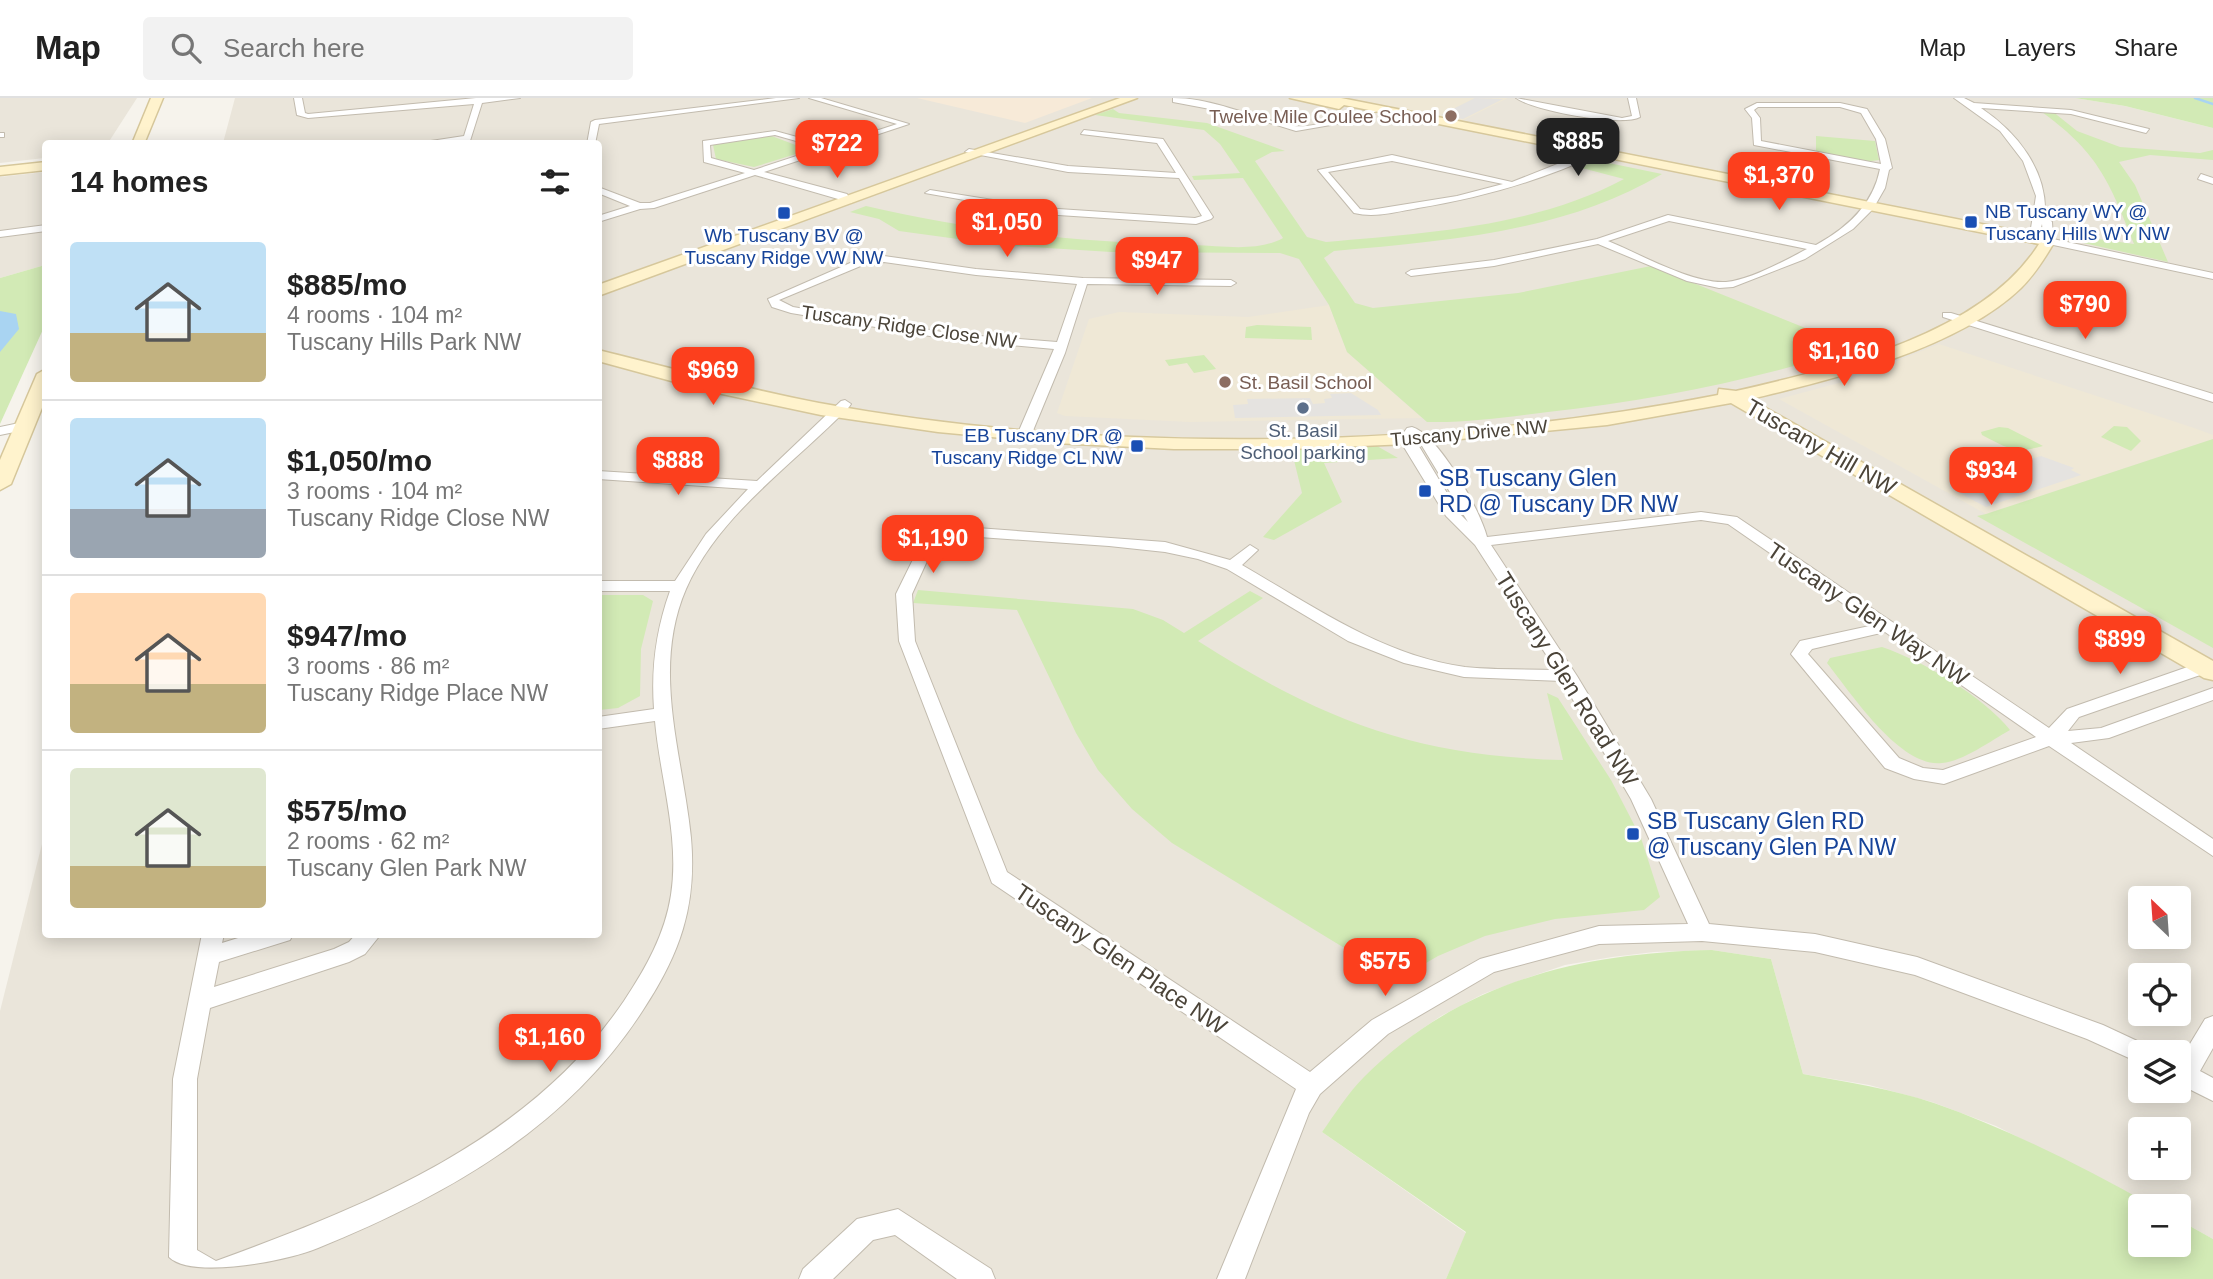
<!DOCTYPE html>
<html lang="en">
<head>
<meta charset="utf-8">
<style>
  :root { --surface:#fff; --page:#f2f2f2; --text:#222; --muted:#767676; --line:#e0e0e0; --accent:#fc3f1d }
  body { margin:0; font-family:Helvetica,sans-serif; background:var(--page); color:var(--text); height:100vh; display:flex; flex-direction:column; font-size:26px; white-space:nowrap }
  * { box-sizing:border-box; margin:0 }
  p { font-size:23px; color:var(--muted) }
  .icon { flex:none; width:38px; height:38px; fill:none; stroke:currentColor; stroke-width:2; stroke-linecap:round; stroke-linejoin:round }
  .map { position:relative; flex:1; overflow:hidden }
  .drawer { position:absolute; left:42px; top:42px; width:560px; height:798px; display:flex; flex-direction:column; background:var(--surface); border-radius:7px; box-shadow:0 4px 18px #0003 }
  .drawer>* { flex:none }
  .needle { width:46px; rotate:335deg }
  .controls { position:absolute; left:2128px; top:788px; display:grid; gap:14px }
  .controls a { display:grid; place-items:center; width:63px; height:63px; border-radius:7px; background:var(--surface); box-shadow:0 4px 18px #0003; font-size:35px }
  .price { position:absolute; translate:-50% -60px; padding:0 16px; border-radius:14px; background:var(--accent); color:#fff; font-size:23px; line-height:46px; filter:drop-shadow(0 2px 4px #0008) }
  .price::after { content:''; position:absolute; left:50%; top:42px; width:21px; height:16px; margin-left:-10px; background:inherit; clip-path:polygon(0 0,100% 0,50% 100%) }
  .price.on { background:#222; color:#fff }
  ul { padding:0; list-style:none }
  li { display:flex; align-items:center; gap:21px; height:175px; padding:0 28px }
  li+li { border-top:2px solid var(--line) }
  li span { display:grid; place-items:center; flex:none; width:196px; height:140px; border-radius:7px; color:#555 }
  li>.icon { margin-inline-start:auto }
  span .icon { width:84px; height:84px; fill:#fffc; stroke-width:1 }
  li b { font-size:30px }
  h2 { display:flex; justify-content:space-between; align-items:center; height:84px; padding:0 28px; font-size:30px }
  header { display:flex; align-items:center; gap:42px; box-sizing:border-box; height:98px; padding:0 35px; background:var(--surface); border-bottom:2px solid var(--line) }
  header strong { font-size:33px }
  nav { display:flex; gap:38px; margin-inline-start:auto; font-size:24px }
  .search { width:490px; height:63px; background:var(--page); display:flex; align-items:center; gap:18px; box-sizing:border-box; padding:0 24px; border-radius:7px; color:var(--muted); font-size:26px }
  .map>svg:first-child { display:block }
  .residential { fill:#eae5da; fill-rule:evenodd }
  .commercial { fill:#f7ead8 }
  .education { fill:#efe8d6 }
  .green { fill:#d2eab5 }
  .parking { fill:#e5e3e0 }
  .water { fill:#a9d4f2 }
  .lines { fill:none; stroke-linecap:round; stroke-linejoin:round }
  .stream { stroke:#a9d4f2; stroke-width:2.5 }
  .street-casing { stroke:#c2bbae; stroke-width:2 }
  .secondary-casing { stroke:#d6c79b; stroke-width:3 }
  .street { fill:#fff; fill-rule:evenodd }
  .secondary { fill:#fff3cd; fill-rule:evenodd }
  .education-dot { fill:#8d6e63; stroke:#fff; stroke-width:2.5 }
  .transit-dot { fill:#1a4fb4; stroke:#fff; stroke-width:2.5 }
  .service-dot { fill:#5c6f8a; stroke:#fff; stroke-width:2.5 }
  .labels { text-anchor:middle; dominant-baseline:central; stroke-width:6; stroke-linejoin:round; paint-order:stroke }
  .far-education-label { font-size:19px; fill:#785e54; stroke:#fff; text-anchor:end }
  .far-transit-label { font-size:19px; fill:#164399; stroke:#fff; text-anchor:start }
  .far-street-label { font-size:19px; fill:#4b4439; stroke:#fff }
  .far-service-label { font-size:19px; fill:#4e5e75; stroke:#fff }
  .street-label { font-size:23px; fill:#4b4439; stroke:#fff }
  .transit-label { font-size:23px; fill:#164399; stroke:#fff; text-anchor:start }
</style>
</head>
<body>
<header>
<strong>Map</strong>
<div class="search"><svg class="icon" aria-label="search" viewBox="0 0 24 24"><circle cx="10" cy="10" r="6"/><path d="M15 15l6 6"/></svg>Search here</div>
<nav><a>Map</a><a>Layers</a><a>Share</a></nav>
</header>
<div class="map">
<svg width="2213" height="1181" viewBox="0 0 2213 1181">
  <rect width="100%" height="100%" fill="#f6f3ec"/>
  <g class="residential">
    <path d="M0 0H137L108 45 46 46 45 60 0 65Z"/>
    <path d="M235 0H2075L2125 8 2213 30V1141L2179 1122V1108H2153L1996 1028 1932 1004 1869 987 1803 976 1771 861 1712 852 1654 854 1612 859 1565 867 1524 881 1483 896 1441 918 1416 935 1363 981 1322 1034 1466 1135 1446 1181H0V913L45 734 46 836H598V46L223 45ZM2140 800H2179V838H2140ZM2140 877H2179V915H2140ZM2140 954H2179V992H2140ZM2140 1031H2179V1069H2140Z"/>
    <path d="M45 74V167L0 180V79Z"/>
  </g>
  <path class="commercial" d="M917 0H1092L1025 25Z"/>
  <g class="education">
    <path d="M1358 0H1508L1460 24 1353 3Z"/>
    <path d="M1329 207 1347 254 1422 320 1190 324 1065 318 1057 315 1089 221 1119 214 1248 219Z"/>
    <path d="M1939 246 2194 330 2213 337V341L1986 416 1779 301 1850 282Z"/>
  </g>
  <g class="green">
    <path d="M2075 0H2213V30L2125 8Z"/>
    <path d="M1113 11 1119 15 1207 25 1285 53 1272 54 1255 63 1307 139 1326 144C1425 135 1535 129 1624 81L1578 69 1599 63 1662 76C1565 134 1445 143 1334 153L1324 160 1355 205 1373 210 1518 195 1651 168 1855 250C1755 282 1653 302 1548 314 1508 319 1467 325 1427 324L1347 254 1329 207 1299 161 1280 155 1111 154 1002 147 899 133 879 121 850 114 866 108C974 133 1083 145 1194 147 1222 148 1259 154 1283 140L1243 80 1194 82 1192 78 1240 75 1220 46 1204 32 1095 17Z"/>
    <path d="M2039 12 2052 13 2077 33 2120 49 2200 55 2213 52V62L2150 57 2119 64 2135 87 2168 164 2079 144 2068 137 2134 146C2109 82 2097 53 2039 12Z"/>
    <path d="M769 37 809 52 754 69 716 61 713 47 719 43Z"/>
    <path d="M1816 38 1875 43 1879 62 1865 64 1816 55Z"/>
    <path d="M45 167V227L0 326V180Z"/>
    <path d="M1257 227 1311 229 1312 242 1245 240 1246 229Z"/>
    <path d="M1204 257 1216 271 1194 275 1187 265 1169 268 1165 262Z"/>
    <path d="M2114 328 2127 329 2141 343 2131 353 2101 339Z"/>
    <path d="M1999 329 2008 330 2043 348C2014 356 2007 350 1982 337L1981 334Z"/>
    <path d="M2213 341V550L1977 418 1986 416Z"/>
    <path d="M1377 348 1398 360 1324 365 1342 404 1274 442 1263 439 1302 395 1291 350Z"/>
    <path d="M918 492 1133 511 1163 522 1184 535 1250 493 1263 500 1198 543C1322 622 1414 658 1563 662L1547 595 1558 600 1611 682 1641 740 1660 799 1644 812 1555 821 1485 838 1438 858 1397 882 1172 745 1132 711 1098 672 1076 635 1017 512 913 505Z"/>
    <path d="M643 497 653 503 641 551 640 598 618 610 599 612V497Z"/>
    <path d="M1882 549C1923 563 1983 598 2010 632 1990 643 1964 663 1942 665 1900 670 1851 595 1827 565L1830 560Z"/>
    <path d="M1712 852 1771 861 1803 976C1847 984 1892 991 1934 1005 2011 1032 2083 1069 2153 1108H2140V1146H2179V1122L2213 1141V1181H1446L1466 1134 1322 1034C1335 1016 1348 995 1364 979 1460 883 1581 855 1712 852Z"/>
  </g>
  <g class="parking">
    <path d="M1475 0 1503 1 1463 21 1441 17Z"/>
    <path d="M1351 295 1378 312 1381 317 1235 320 1233 307 1248 306 1247 301 1310 300 1313 306 1325 305 1324 301 1332 300 1330 296Z"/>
    <path d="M2041 358 2074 370 2071 372 2081 377 1986 409 1950 390V385Z"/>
  </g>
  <path class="water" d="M0 213 16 216 19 231 0 254Z"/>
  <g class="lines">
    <path class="stream" d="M2195 0 2213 6"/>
    <defs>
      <g id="street">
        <path d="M294 0H302L305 15 308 16 476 0H520L482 5 469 46H461L462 43 411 46 464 38 474 6 308 20 297 17Z"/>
        <path d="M776 0H799L599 26 595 46H587L591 24 595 22Z"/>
        <path d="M809 0H821L909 26 764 74 847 96 852 105 755 77 654 110 640 111 598 124V118L630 108 598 95V89L640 105H650L745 75 704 64 703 43 775 33 830 48 897 26ZM775 37 821 50 754 72 711 60 710 47Z"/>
        <path d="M1173 0C1215 0 1254 21 1294 28 1314 31 1357 15 1378 9L1382 11 1348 24 1296 33 1247 18 1173 4Z"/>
        <path d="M1516 0 1622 20 1632 18 1628 0H1636L1640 19C1621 29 1534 13 1516 0Z"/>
        <path d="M1954 0H1964L1974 5 2071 12 2149 31 2146 35 2071 16 1981 10C2017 34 2047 72 2045 116L2052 124 2053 141 2213 175V181L2044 145 2042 126 2037 143H2029L2036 98 2023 63 2000 33Z"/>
        <path d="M1757 5H1840L1867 11 1885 41 1892 70 1889 72 1885 90 1873 111 1853 131 1805 161 1733 189 1719 190 1687 183 1598 146 1494 168 1411 178 1406 175 1411 172 1494 162 1597 141 1668 117 1816 147C1847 130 1873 107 1880 71L1754 47 1752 20 1745 11ZM1758 9H1840L1861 15 1876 41 1881 66 1761 43 1760 20 1754 12ZM1669 123 1807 151C1786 162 1750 182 1726 184 1692 186 1640 156 1608 143Z"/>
        <path d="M1084 32 1163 41 1213 119 1211 121 1196 126 1043 116 925 95 930 92 1043 110 1195 120 1202 118 1179 80 1068 74 965 54 969 51 1068 68 1176 75 1157 45 1081 36Z"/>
        <rect x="0" y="35" width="4" height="4"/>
        <path d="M1595 51 1598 56C1540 83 1480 100 1418 110 1396 114 1375 120 1354 115L1318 72 1392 57 1512 84ZM1392 63 1503 86 1457 98 1370 112 1360 111 1328 74Z"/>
        <path d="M2201 76 2213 80V86L2198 81Z"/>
        <path d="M46 127V133L0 139V133Z"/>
        <path d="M884 158 976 171 1083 180 1231 182 1236 185 1231 188 1087 186 1065 255 1032 335 1025 339 1018 335 1054 251 954 242 791 215 772 209 768 201 857 162ZM884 164 976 177 1077 186 1057 244 954 236 793 209 779 202 863 167Z"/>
        <path d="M1943 215H1951L2213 296V304L1943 219Z"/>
        <path d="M845 302 851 306 849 309C794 366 719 416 686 491 651 572 683 658 691 740 697 808 680 856 643 912 567 1030 446 1098 318 1150 284 1164 191 1181 169 1159L173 981 202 836H224L222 845 251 836H293L290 842 219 864 214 889 334 851 349 844 356 836H381L365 856 349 864 210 910 197 981V1152L216 1163C369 1107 529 1043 624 903 646 870 665 836 671 797 680 739 660 680 655 623L598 631V619L654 611C651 569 656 532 670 493H598V483H675L706 436 748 391 598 381V373L757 383 841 303Z"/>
        <path d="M24 324 31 328 29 331 0 337V329Z"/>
        <path d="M1412 329C1439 337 1480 412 1487 439L1701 414 1737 419 2049 630 2067 611 2199 565 2213 566V576L2206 575 2079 619 2068 633 2101 630 2213 590V602L2109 640 2071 645 2213 741V758L2049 648 1944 686 1914 681 1885 670 1791 556 1800 543 1874 527 1728 426 1701 422 1491 447 1577 578 1651 701 1709 826 1815 836 1917 859 2103 927 2148 948 2151 954H2140V965L2087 941 1915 877 1815 854 1702 843 1599 846 1494 874 1388 936 1320 996 1309 1015 1245 1181H1217L1296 991 992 785 899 543 896 496 926 435 950 428 1165 444 1230 462 1250 447 1258 452 1242 467C1311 507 1383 558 1465 569 1494 572 1526 571 1556 572L1475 447 1446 418 1399 341 1407 330ZM1414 340 1419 343 1468 424 1459 415ZM951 437 1109 448 1165 454 1198 461 1227 471 1348 543 1404 565 1464 579 1562 583 1631 701 1688 826 1599 828 1480 861 1372 922 1310 974 1007 774 915 543 912 496 937 441ZM1885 534 2036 639 1943 672 1923 670 1899 660 1808 556 1812 551Z"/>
        <path d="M2213 918V950L2200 973 2213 980V1003L2179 986V964L2205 921Z"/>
        <path d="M898 1111 991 1171 995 1181H957L895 1137 873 1142 833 1181H799L803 1171 857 1121Z"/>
      </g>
      <g id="secondary">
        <path d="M151 0H163L144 46H132Z"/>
        <path d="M1120 0H1137L598 198V187Z"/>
        <path d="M1290 0H1341L2053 140 2055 143C2045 160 2035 176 2021 190 1959 250 1833 282 1750 301L2213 563V582L2204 580 1731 305 1607 327 1408 346 1291 351H1174L1055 345 938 334 821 317 708 293 598 263V252C672 270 745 291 819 305 1099 357 1439 352 1718 297L1719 291 1736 293C1835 270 1982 237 2039 146L1344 7 1339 11Z"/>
        <path d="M46 64V72L0 77V69Z"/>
        <path d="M46 271V300L11 386 0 392V362L37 276Z"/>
      </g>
    </defs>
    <use href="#street" class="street-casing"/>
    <use href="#secondary" class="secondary-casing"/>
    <use href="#street" class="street"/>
    <use href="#secondary" class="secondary"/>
  </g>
  <g class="education-dot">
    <circle cx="1451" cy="18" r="7"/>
    <circle cx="1225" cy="284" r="7"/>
  </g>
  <g class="transit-dot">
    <rect x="777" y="108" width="14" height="14" rx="3.5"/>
    <rect x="1964" y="117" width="14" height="14" rx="3.5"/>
    <rect x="1130" y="341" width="14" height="14" rx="3.5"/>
    <rect x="1418" y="386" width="14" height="14" rx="3.5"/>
    <rect x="1626" y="729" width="14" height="14" rx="3.5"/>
  </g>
  <circle class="service-dot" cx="1303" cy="310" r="7"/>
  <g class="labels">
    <g class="far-education-label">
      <text x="1437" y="18">Twelve Mile Coulee School</text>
      <text x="1239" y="284" text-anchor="start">St. Basil School</text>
    </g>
    <g class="far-transit-label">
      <text x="1985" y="113">NB Tuscany WY @<tspan x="1985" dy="22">Tuscany Hills WY NW</tspan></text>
      <text x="784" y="137" text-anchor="middle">Wb Tuscany BV @<tspan x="784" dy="22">Tuscany Ridge VW NW</tspan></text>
      <text x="1123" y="337" text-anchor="end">EB Tuscany DR @<tspan x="1123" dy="22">Tuscany Ridge CL NW</tspan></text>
    </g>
    <g class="far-street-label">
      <text transform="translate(909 229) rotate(8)">Tuscany Ridge Close NW</text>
      <text transform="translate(1469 335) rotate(-5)">Tuscany Drive NW</text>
    </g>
    <g class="far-service-label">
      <text x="1303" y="332">St. Basil<tspan x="1303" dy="22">School parking</tspan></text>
    </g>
    <g class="street-label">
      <text transform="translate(1821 349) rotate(30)">Tuscany Hill NW</text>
      <text transform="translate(1868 516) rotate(34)">Tuscany Glen Way NW</text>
      <text transform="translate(1567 581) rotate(58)">Tuscany Glen Road NW</text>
      <text transform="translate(1121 861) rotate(34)">Tuscany Glen Place NW</text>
    </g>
    <g class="transit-label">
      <text x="1439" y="380">SB Tuscany Glen<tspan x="1439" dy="26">RD @ Tuscany DR NW</tspan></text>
      <text x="1647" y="723">SB Tuscany Glen RD<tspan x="1647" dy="26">@ Tuscany Glen PA NW</tspan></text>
    </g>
  </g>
</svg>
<div class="controls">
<a><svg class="needle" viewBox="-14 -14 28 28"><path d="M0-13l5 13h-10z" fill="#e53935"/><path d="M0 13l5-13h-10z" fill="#767676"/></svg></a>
<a><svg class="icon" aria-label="locate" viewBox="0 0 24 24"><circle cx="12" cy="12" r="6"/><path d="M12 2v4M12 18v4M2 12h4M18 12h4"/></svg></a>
<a><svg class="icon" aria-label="layers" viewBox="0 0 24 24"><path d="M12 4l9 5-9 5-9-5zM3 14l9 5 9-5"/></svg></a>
<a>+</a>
<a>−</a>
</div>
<b class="price on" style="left:1578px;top:80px">$885</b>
<b class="price" style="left:837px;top:82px">$722</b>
<b class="price" style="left:1779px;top:114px">$1,370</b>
<b class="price" style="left:1007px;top:161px">$1,050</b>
<b class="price" style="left:1157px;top:199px">$947</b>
<b class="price" style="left:2085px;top:243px">$790</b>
<b class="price" style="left:1844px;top:290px">$1,160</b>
<b class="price" style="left:713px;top:309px">$969</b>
<b class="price" style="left:678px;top:399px">$888</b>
<b class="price" style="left:1991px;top:409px">$934</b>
<b class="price" style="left:933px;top:477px">$1,190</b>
<b class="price" style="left:2120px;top:578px">$899</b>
<b class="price" style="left:1385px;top:900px">$575</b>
<b class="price" style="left:550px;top:976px">$1,160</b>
<section class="drawer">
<h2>14 homes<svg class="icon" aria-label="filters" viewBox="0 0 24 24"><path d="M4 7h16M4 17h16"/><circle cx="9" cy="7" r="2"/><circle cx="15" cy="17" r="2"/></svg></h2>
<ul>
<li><span style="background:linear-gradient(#bfe0f5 65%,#c2b280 0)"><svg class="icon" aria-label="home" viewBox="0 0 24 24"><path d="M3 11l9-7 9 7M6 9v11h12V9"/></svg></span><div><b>$885/mo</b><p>4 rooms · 104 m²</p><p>Tuscany Hills Park NW</p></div></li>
<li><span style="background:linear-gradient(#bfe0f5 65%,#9aa5b1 0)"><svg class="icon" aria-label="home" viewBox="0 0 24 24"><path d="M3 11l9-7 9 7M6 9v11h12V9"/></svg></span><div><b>$1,050/mo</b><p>3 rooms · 104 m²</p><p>Tuscany Ridge Close NW</p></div></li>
<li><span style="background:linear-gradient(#ffd9b3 65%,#c2b280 0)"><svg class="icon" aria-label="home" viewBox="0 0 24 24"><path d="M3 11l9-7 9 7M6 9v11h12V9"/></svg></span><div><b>$947/mo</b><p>3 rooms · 86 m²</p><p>Tuscany Ridge Place NW</p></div></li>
<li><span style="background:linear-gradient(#dfe7d0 70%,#c2b280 0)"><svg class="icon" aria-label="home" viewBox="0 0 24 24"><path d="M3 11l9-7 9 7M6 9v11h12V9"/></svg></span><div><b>$575/mo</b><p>2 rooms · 62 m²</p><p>Tuscany Glen Park NW</p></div></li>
</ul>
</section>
</div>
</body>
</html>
